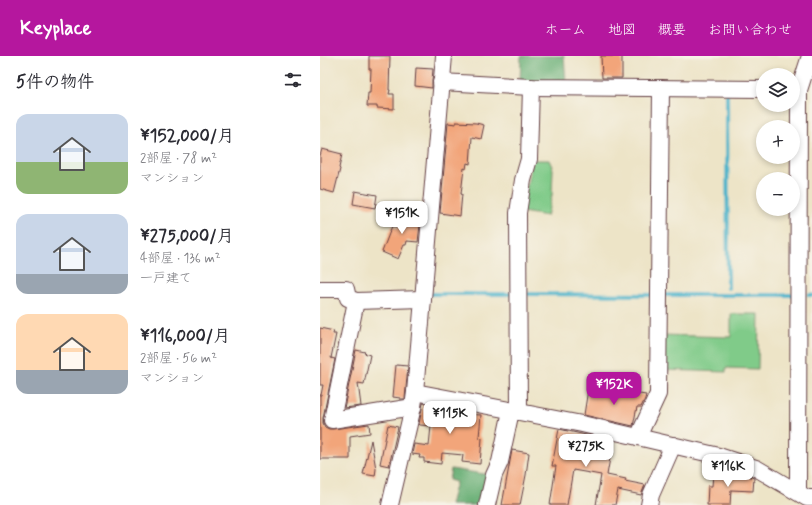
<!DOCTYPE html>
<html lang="ja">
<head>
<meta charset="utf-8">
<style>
  :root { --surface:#fff; --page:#f7f7f7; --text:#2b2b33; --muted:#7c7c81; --accent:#b5179e }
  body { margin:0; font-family:Mynerve,"Klee One",sans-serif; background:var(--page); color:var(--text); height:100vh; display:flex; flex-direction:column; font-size:15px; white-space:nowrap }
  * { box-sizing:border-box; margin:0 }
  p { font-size:13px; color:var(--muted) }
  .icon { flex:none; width:22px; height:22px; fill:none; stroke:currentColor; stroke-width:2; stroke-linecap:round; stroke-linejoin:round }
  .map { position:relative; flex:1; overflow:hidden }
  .drawer { display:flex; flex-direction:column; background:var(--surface); width:320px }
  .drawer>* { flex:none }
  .controls { position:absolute; left:436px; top:12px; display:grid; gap:8px }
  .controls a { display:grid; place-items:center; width:44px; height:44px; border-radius:50%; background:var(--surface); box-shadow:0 2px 6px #0003; font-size:20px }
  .price { position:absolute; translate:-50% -34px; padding:0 9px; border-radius:8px; background:#fff; color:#222; font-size:13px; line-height:26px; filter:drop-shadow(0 1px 2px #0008) }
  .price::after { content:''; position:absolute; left:50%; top:24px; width:12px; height:9px; margin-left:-6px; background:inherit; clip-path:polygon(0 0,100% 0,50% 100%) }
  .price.on { background:var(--accent); color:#fff }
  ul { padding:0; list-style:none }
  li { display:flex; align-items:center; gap:12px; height:100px; padding:0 16px }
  li span { display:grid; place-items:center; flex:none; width:112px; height:80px; border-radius:12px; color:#555 }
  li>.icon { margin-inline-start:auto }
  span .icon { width:48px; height:48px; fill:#fffc; stroke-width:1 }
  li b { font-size:17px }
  h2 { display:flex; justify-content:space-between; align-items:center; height:48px; padding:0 16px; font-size:17px }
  header { display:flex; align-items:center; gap:24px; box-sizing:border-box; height:56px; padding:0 20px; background:var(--accent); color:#fff }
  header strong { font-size:19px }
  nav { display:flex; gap:22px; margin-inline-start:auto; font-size:14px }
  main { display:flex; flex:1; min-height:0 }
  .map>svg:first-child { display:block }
  .green { fill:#80cb89; stroke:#65755a }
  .forest { fill:#68af75; stroke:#596750 }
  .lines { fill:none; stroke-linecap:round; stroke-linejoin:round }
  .stream { stroke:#4cb3ca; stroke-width:4 }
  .building { fill:#f2a57a }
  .minor-casing { stroke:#623d42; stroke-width:18 }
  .minor { stroke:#fff; stroke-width:16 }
</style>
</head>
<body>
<header>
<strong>Keyplace</strong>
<nav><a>ホーム</a><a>地図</a><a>概要</a><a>お問い合わせ</a></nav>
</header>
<main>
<section class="drawer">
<h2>5件の物件<svg class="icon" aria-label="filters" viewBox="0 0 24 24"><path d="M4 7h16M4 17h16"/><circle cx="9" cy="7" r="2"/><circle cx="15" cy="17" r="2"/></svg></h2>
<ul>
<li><span style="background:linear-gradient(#c9d6e8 60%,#8fb573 0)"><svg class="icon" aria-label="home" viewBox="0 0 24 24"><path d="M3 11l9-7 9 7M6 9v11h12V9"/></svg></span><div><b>¥152,000/月</b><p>2部屋 · 78 m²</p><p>マンション</p></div></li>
<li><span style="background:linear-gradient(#c9d6e8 75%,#9aa5b1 0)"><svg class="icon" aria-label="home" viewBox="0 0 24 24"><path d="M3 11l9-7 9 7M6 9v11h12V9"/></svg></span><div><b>¥275,000/月</b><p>4部屋 · 136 m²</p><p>一戸建て</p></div></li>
<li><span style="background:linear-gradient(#ffd9b3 70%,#9aa5b1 0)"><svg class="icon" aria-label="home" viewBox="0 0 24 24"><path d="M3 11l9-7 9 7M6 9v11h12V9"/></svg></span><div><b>¥116,000/月</b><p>2部屋 · 56 m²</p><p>マンション</p></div></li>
</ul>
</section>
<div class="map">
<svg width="492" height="449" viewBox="0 0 492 449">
  <rect width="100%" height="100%" fill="#f7f3e8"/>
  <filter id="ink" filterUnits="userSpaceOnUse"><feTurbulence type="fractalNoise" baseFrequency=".025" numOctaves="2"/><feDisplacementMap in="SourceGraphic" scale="8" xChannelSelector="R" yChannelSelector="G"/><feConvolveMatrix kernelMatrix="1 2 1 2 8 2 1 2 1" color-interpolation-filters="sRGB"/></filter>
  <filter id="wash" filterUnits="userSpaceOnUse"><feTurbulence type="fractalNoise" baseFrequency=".012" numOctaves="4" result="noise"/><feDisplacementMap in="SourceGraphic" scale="16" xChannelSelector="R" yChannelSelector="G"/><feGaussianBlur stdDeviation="0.9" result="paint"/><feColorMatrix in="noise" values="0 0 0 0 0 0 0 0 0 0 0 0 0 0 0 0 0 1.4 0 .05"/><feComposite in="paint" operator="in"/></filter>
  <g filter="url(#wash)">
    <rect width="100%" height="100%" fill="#ede4c7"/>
    <g class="green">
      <path d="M212 104H229L233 113 232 139 227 160 202 156Z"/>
      <path d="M411 258H439L438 313 406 312V316L342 314V279L411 281Z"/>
    </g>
    <g class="forest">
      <path d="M201 0H244L246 26H200Z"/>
      <path d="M131 413 171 419 162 449H130L136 426 129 424Z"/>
    </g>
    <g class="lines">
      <g class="stream">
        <path d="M407 39 408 232"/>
        <path d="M110 238H195"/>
        <path d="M204 238 335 239"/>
        <path d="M345 239H472"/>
        <path d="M489 239H492"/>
      </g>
    </g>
    <g id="blocks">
      <g class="building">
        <path d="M49 0H70L69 34H70L69 38H74V53L57 52V50H47L48 37H50L51 13H49Z"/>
        <path d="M281 0H302V22H282Z"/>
        <path d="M96 12 113 13 112 25V32L95 30Z"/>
        <path d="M136 66 156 67 164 69 161 83 152 81 150 108 147 107 146 113 144 112 141 138H142L140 160 120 157 128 67 136 68Z"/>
        <path d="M2 93 22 98 19 112 20 113 14 137 0 133V100Z"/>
        <path d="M35 135 57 139 55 152 33 148Z"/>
        <path d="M79 158 101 160 98 186 87 185 86 189H84L78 203 62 196 72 170 78 172Z"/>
        <path d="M0 272 14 275 13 278H16L11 302 15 303 3 362V367L5 371 9 373H13L49 368 50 377 30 380V403H0V339H1L3 329H0Z"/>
        <path d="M36 294 45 296 44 297 50 299 44 328 38 327 41 350 24 352Z"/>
        <path d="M76 309 88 310 85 343H80V342L73 341Z"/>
        <path d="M268 333 285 336 286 333 326 339 325 343 321 351H317L313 370 264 359Z"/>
        <path d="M103 347 145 355V358L161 359 159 381 162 382 160 408 142 406 143 399 122 397 121 408 104 406V402H99L100 399 92 398 94 388 109 390 111 370 100 369 99 368Z"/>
        <path d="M68 369 78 371 69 410 60 408Z"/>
        <path d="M239 373 293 385 287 419 306 423 305 425 325 429 321 439 298 434 295 449H276L281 419 253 414 247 449H230L236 410H232Z"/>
        <path d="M51 384 56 413 55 420 43 418Z"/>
        <path d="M192 394 209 397 206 419 200 449H182Z"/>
        <path d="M421 417 434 422 433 435 411 434 410 449H387L388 430H392L393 419 420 421Z"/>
      </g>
    </g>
  </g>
  <g filter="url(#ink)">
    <use href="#blocks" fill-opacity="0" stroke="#623d42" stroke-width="1"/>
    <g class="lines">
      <defs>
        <g id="minor">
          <path d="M121 26 211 31 443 33"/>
          <path d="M0 233H26L28 242 36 245 103 243"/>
          <path d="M36 245 12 364 93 351"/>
          <path d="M95 336 262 368 399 400 436 412 487 442H492"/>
          <path d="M199 356 198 157 203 124 209 103 211 31"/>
          <path d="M318 381 338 338 341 32"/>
          <path d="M478 436 479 34 490 0"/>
          <path d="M70 449 93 351 95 336 124 0"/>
          <path d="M167 449 174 419 180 406 191 355"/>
          <path d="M329 449 331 439 353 389"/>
        </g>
      </defs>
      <use href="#minor" class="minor-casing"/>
      <use href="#minor" class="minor"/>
    </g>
  </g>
</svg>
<div class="controls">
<a><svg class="icon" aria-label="layers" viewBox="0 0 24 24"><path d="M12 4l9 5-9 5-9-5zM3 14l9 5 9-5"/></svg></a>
<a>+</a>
<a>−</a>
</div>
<b class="price" style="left:82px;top:179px">¥151K</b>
<b class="price on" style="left:294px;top:350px">¥152K</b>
<b class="price" style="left:130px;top:379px">¥115K</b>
<b class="price" style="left:266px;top:412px">¥275K</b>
<b class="price" style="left:408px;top:432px">¥116K</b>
</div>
</main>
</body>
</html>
